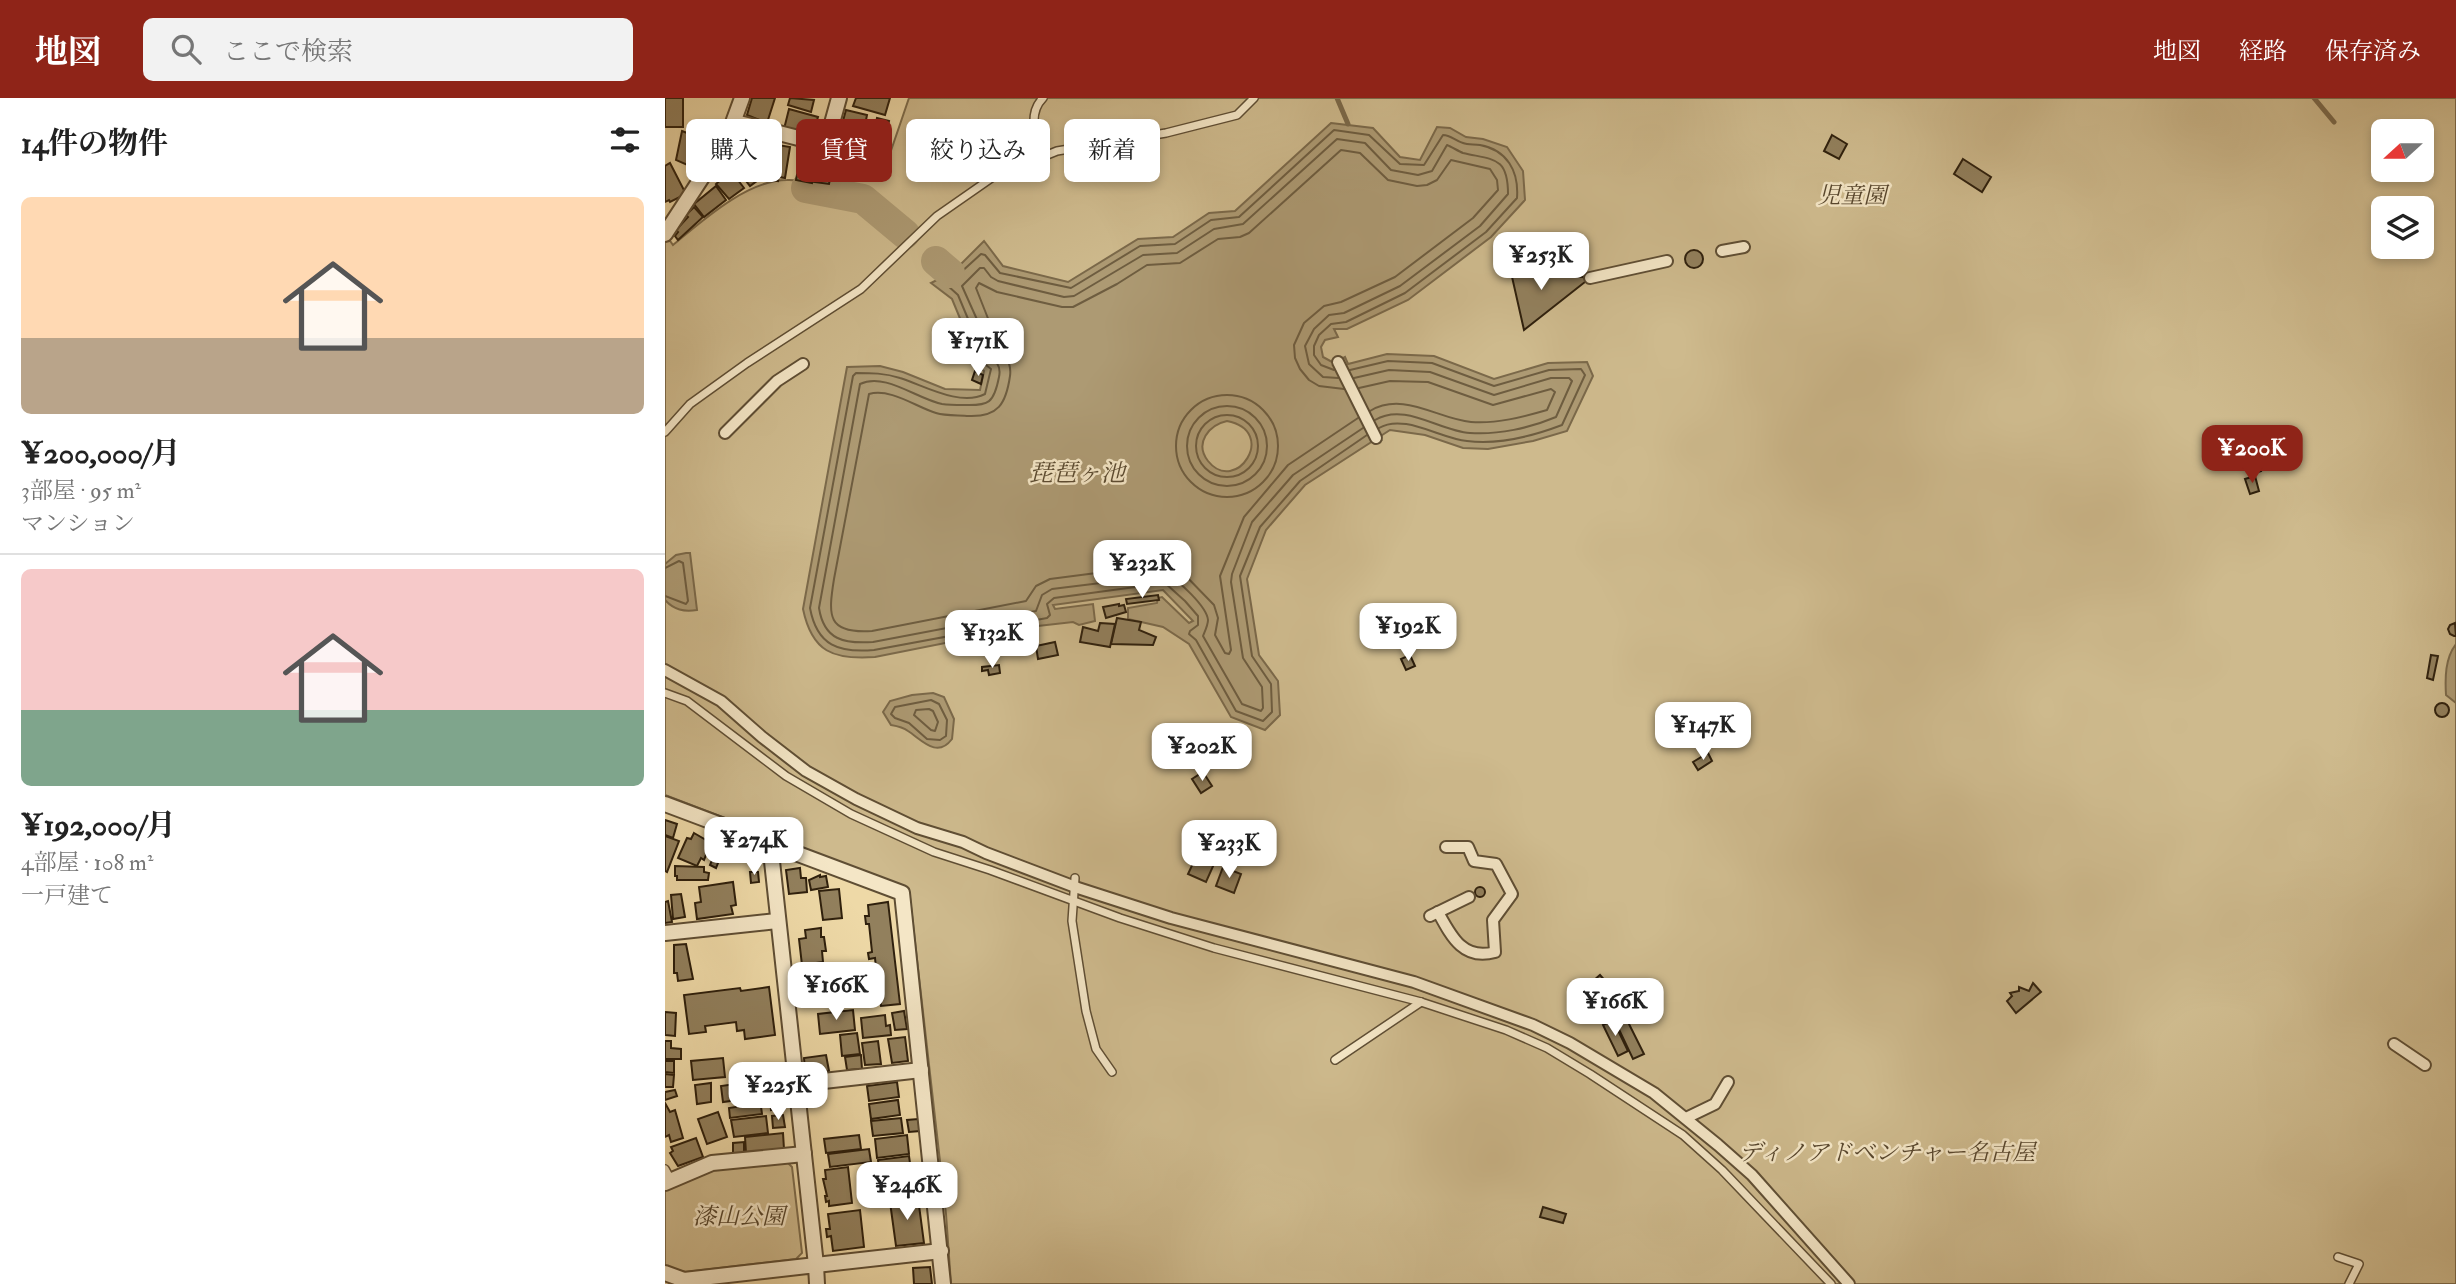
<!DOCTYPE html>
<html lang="ja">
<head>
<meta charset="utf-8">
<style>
  :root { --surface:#fff; --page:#f2f2f2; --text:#222; --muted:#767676; --line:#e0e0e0; --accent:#8f2418 }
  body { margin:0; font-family:"IM FELL Double Pica","Noto Serif JP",serif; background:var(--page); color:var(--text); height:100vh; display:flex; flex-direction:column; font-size:26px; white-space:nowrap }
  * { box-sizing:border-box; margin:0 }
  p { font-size:23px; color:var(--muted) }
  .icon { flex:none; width:38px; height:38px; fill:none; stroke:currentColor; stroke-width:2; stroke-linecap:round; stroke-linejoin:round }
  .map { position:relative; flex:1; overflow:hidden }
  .side { display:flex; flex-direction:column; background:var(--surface); width:665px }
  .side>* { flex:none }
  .hud { position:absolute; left:21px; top:21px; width:665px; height:63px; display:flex; gap:14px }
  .needle { width:46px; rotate:249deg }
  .tools { position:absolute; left:1706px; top:21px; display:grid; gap:14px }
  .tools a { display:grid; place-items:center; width:63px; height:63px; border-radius:10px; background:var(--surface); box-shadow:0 4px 10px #0003; font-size:35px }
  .price { position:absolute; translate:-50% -60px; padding:0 16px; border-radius:14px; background:#fff; color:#222; font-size:23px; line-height:46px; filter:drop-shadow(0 2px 4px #0008) }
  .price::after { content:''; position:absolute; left:50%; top:42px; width:21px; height:16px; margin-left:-10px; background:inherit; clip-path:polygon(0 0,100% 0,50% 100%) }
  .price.current { background:var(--accent); color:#fff }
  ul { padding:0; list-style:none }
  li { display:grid; align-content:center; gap:14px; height:371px; padding:0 21px }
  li+li { border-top:2px solid var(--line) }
  li span { display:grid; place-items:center; height:217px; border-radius:10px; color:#555 }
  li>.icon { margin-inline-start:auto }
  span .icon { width:126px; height:126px; fill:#fffc; stroke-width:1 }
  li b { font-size:30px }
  h2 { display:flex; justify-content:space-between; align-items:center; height:84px; padding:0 21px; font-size:30px }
  .chip { padding:0 24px; border-radius:10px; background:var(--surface); box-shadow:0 4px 10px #0003; font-size:24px; line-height:63px }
  .chip.current { background:var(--accent); color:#fff }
  header { display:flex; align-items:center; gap:42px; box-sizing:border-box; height:98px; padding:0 35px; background:var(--accent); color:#fff }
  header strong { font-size:33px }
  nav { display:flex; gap:38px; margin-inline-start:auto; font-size:24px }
  .search { width:490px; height:63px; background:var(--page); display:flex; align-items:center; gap:18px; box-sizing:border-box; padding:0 24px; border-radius:10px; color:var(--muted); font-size:26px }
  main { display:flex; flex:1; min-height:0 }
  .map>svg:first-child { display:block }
  .green { fill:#ceba8d; stroke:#7e6d4d; stroke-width:2; fill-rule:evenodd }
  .water { fill:#ad9a73; stroke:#7b694a; stroke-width:2; fill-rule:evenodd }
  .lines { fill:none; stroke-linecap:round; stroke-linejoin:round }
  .shore { stroke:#6e5d40; stroke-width:2 }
  .stream { stroke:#7b694a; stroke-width:5 }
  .river { stroke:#ad9a73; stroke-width:30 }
  .building { fill:#92805d; stroke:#2f200d; stroke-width:2 }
  .service-casing { stroke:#5f4e34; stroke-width:10 }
  .pedestrian-casing { stroke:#5f4e34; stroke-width:14 }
  .minor-casing { stroke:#5f4e34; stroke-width:18 }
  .service { stroke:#f4e6c6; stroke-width:7 }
  .pedestrian { stroke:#f4e6c6; stroke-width:10 }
  .minor { stroke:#f4e6c6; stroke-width:14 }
  .labels { text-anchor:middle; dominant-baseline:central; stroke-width:5; stroke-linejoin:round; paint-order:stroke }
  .park-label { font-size:23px; font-style:italic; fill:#57462d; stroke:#f4e6c6 }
  .water-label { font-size:24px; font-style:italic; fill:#5b4b31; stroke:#f4e6c6 }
</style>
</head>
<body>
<header>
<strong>地図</strong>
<div class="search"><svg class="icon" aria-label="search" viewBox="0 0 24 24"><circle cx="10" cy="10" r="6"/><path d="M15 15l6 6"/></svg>ここで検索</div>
<nav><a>地図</a><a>経路</a><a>保存済み</a></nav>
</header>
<main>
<section class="side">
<h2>14件の物件<svg class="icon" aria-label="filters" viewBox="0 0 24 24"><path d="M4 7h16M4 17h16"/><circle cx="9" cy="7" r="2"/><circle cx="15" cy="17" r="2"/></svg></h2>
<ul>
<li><span style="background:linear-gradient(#ffd9b3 65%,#b9a48a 0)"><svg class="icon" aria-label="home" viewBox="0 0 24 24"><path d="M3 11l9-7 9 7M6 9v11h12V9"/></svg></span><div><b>¥200,000/月</b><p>3部屋 · 95 m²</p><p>マンション</p></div></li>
<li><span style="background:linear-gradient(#f6c9c9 65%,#7fa58c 0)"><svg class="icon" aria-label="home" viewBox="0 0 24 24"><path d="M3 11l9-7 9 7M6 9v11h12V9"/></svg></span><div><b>¥192,000/月</b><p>4部屋 · 108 m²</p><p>一戸建て</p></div></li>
</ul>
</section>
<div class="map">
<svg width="1791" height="1186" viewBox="0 0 1791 1186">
  <rect width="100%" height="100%" fill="#eed9a7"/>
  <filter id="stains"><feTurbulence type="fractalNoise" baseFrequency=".00286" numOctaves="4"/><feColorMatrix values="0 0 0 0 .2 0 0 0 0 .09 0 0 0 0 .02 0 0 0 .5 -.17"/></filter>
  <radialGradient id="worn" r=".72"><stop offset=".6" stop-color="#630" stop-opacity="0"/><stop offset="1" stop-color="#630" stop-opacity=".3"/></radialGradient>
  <g class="green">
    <path d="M244 0H1791V1186H286L281 1116 244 791 0 697V141L3 140 8 147C37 123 82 82 122 82 135 81 152 88 165 90L172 56 219 73ZM1718 33H1757V72H1718ZM1718 110H1757V149H1718Z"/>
    <path d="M121 1063 127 1069 137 1155 131 1161 20 1174 0 1168V1089L49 1070Z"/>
  </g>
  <g class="water">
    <path d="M666 25 708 30 735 59 755 62 772 29 785 30 801 39 818 41 842 49 858 73 860 102 826 139 743 202 682 231H669L673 239 660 242 656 249 658 259 669 265 680 259 683 266 722 256 769 258 829 281 883 265 922 264 928 278 902 333 868 343 823 351 798 350 760 337 725 332 640 387 601 432 582 481 594 557 613 583 615 617 600 632 566 619 524 546 498 529 463 521V510L492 505 493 500 497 499 524 525 528 523 498 492 388 507 390 511 428 506 430 523 414 527 408 524 355 530 210 559C168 562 147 554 138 511L182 269 215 268 238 274 280 291 315 292 319 273 304 264 299 230 287 201 266 185 288 174 319 143 338 168 403 184 473 141 508 139 544 115 570 113ZM562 323C614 333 571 398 543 363 529 345 544 327 562 323Z"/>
    <path d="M21 455H25L32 512C19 514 9 512 0 502V466L11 457Z"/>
    <path d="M1791 546V605L1781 597C1780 580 1780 560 1791 546Z"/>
    <path d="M268 595 279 599 289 621 287 641C272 661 257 642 243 633 238 629 232 628 226 627L218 614 225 603 247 597Z"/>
  </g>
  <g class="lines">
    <g class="shore">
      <path d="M669 272 656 267 649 257V248L654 237 666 226 681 224 740 195 821 134 852 100C854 73 842 52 815 47 809 46 803 47 798 45 790 43 786 37 778 37L759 67 735 66 704 37 669 32 574 119 546 122 510 146 475 148 406 190 335 175 320 157 316 156 282 187 293 197 306 228 311 259 326 271 320 296C295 309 258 287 235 280 220 275 206 275 191 275L188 278 145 510C152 548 174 555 209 552L382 520 385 517 382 506 389 500 500 485 520 503 533 518V527L525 533 524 536 531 542 571 613 598 623 607 614 606 586 587 558 575 478 595 429 635 383 702 337"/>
      <path d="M685 272 723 263 767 265 829 288 884 272 916 271 920 277 897 327C868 338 832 347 802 343 776 341 739 315 714 330"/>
      <path d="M673 280 658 279 644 266 640 248 649 231 664 217 679 215 735 188 815 128 843 96C843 58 828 62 798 55 793 53 787 49 782 47L767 73 753 77 726 72 700 45 672 41 578 126 549 131 512 155 478 157 409 198 399 199 333 183 326 179 319 170H315L297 188 314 226 319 254C328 261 337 265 334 279 329 305 324 308 299 307 292 307 284 307 277 306 252 301 220 274 195 286L154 510C159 542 179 546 208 544L371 513 377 497 387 491 501 477C513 481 542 509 543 522 543 527 540 533 538 538L577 606 596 613 598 610 597 589 578 560 566 484 567 476 587 424 628 377 698 330"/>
      <path d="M689 280 724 272 765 274 829 297 886 280H904L907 283 891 319C865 330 833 337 805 335 774 333 740 304 710 322"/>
      <path d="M694 290 725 283 763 284 828 307 886 291 890 294 882 312C858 319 831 326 806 324 773 321 738 293 705 313"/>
      <path d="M679 291 654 288 644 282 635 271 630 260 629 247 639 225 659 208 676 204 730 179 808 120 833 92 832 82 825 71 786 62 772 82 762 87 752 88 723 82 695 55 676 52 584 135 575 139 553 141 515 165 482 167 452 186 408 209H397L332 194 314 185 311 190 324 223 328 247C339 255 347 264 345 278 341 306 333 319 304 318 293 317 281 318 271 315 251 309 226 290 204 296L169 481C163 518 162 536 207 533L361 503 371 488 385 481 501 466 516 473 549 507 553 520 550 537 560 555 564 556 566 552 555 478 579 419 623 367 693 320"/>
      <circle cx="562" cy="348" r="51"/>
      <circle cx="562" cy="348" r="40"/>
      <circle cx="562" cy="348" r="31"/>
      <path d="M0 470 14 463 18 465 23 503 21 506 0 498"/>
      <path d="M266 602 274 606 282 622 281 638 275 642 262 641 244 625 230 620 226 616 230 609Z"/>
      <path d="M264 611 268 613 273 624 270 633 266 632 249 617 251 612Z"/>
    </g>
    <g class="stream">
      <path d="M672 0 683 26"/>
      <path d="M1649 0 1669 24"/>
    </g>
    <g class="river">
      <path d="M141 90 198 101 240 136"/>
      <path d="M271 163 285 175"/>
    </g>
  </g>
  <g class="building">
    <rect x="0" y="0" width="18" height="29"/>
    <path d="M87 0H110L102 25 82 17Z"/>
    <path d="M125 0 149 2 146 14 123 7Z"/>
    <path d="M191 0H225L220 17 188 8Z"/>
    <path d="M124 11 153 19 147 39 119 31Z"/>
    <path d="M181 12 202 17 201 22 211 25 212 20 224 23 220 40 176 30Z"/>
    <path d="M176 30 214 40 211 55 172 45Z"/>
    <path d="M17 33 40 42 38 53 43 55 36 73 11 62Z"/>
    <path d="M1167 37 1182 46 1174 61 1159 53Z"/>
    <path d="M79 43 97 66 93 69 100 77 85 88 61 57Z"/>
    <path d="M107 46 125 49 120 80 114 79 113 83 100 81Z"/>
    <path d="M135 61 151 64 147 85 131 82Z"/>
    <path d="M1298 61 1326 79 1317 94 1289 76Z"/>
    <path d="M152 64 168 67 164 86 149 84Z"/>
    <path d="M5 65 21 96 5 104 4 102 0 104V68Z"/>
    <path d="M66 73 79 90 64 101 51 86Z"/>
    <path d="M51 88 61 102 39 119 29 106Z"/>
    <path d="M29 109 38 119 13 142 10 138 13 134 11 132 23 119 21 117Z"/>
    <circle cx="1029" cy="161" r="9"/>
    <path d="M845 170 925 180 859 232Z"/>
    <path d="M310 273 318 277 316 286 307 282Z"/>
    <path d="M1591 356 1596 373 1587 376 1582 360Z"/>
    <path d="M1590 378 1594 393 1585 396 1580 381Z"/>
    <path d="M493 497 494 502 462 506 461 501Z"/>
    <path d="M454 506V508L459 507 461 514 441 520 438 509Z"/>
    <path d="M452 520 476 524 474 532 491 539 488 547 446 546Z"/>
    <path d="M435 525 450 526 445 549 415 544 418 529 433 533Z"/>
    <path d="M1790 525 1791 538H1789L1785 536 1783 531 1785 527Z"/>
    <path d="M390 544 393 557 373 561 371 548Z"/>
    <path d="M745 557 750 568 741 572 736 561Z"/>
    <path d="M1766 557 1773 558 1768 582 1762 580Z"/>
    <path d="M334 567 335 575 324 577 323 572 317 573V569Z"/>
    <circle cx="1777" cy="612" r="7"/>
    <path d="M1043 655 1047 663 1033 672 1028 664Z"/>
    <path d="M538 674 547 688 536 695 527 681Z"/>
    <path d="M0 722 12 726 8 740 0 737Z"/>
    <path d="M29 735 46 745 39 762 36 760 32 768 13 760 22 740 26 741Z"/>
    <path d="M0 738 14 743 2 774 0 773Z"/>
    <path d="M54 745 60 747 51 770 45 767Z"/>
    <path d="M531 759 549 766 541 784 523 776Z"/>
    <path d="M10 768 39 769V774L44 775 43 782H12V778H10Z"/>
    <path d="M558 769 576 776 569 795 551 788Z"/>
    <path d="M135 770 136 780H141L142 794 124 796 121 772Z"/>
    <path d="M85 774H93L94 784 86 785Z"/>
    <path d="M155 777V779L161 778 163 789 146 792 144 782Z"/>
    <path d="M68 784 71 807 66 808 68 816 32 821 30 805 36 804 34 789Z"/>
    <circle cx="815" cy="794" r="5"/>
    <path d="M174 791 177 820 158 822 154 793Z"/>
    <path d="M16 796 20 819 8 821 6 797Z"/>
    <path d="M3 803 7 824 0 825V804Z"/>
    <path d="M223 804 235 906 216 908 214 896H210V892H213L210 860 204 861 203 855 207 854 204 826H201L200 818H204L203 807Z"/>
    <path d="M156 830V839H159L161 853H157L158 864 137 867 134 841 141 840 140 832Z"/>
    <path d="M21 846 28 881 13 883 12 875H9V847Z"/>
    <path d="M935 877 948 892 934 904 921 889Z"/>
    <path d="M1368 885 1376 894 1351 915 1342 903 1347 898 1345 895 1354 893V889L1364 893Z"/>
    <path d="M104 889 110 937 80 941 79 932 72 933 71 924 40 928 41 934 24 936 19 897 75 890 76 893Z"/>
    <path d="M922 893 933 905 925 913 913 900Z"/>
    <path d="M205 899V905L192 906 191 901Z"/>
    <path d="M188 912 190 932 155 936 153 916Z"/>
    <path d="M239 913 242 931 230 932 227 915Z"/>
    <path d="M0 914 11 915 10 938 0 937Z"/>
    <path d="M959 916 979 956 968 961 949 921Z"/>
    <path d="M220 917 221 928 225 927 226 937 198 940 196 920Z"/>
    <path d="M948 922 963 953 953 958 938 927Z"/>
    <path d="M192 935 195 956 177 958 175 937Z"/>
    <path d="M240 939 243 963 227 965 223 941Z"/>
    <path d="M0 943H6V950L16 951V961H0Z"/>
    <path d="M213 943 216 966 200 967 197 945Z"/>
    <path d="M161 957 164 973 146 976 145 971 140 972 139 960Z"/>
    <path d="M196 957 197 971 182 972 180 959Z"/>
    <path d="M58 960 60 979 28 982 26 963Z"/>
    <path d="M0 963H9V975L0 974Z"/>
    <path d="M0 976 9 977 8 989H0Z"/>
    <path d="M116 982 117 996 104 997 102 983Z"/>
    <path d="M85 984 87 1000 58 1004 56 988Z"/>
    <path d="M232 984 234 999 204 1003 202 988Z"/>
    <path d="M46 985V1004L32 1006 30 987Z"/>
    <path d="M10 992 12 998 0 1002V994Z"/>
    <path d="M117 998 118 1010 106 1012 105 999Z"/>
    <path d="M95 1001 97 1016 65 1020 64 1010 71 1009V1004Z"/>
    <path d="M233 1002 235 1017 206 1021 204 1006Z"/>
    <path d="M0 1005 5 1014 10 1012 18 1040 6 1044 4 1037 0 1039Z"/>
    <path d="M53 1014 62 1039 42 1046 33 1021Z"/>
    <path d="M118 1017 120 1029 108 1030 107 1018Z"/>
    <path d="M101 1018 103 1035 69 1039 66 1022Z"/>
    <path d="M236 1020 238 1035 208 1038 206 1023Z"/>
    <path d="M253 1021 255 1033 244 1034 242 1022Z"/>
    <path d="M118 1035 119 1051 81 1055 80 1039Z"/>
    <path d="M194 1037 196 1051 161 1055 159 1041Z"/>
    <path d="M242 1037 244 1056 212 1060 210 1041Z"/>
    <path d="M31 1040 38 1059 13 1068 5 1055 8 1053 6 1049Z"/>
    <path d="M79 1044V1056L68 1057V1045Z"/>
    <path d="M204 1051 206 1064 165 1069 163 1056Z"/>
    <path d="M244 1058 249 1094 218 1097 217 1090H211L209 1076H215L213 1062Z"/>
    <path d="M183 1069 187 1105 164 1108V1103L161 1104 160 1098H162L158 1081H161L160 1072Z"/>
    <path d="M253 1100 259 1145 231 1148 225 1104Z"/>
    <path d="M878 1109 901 1116 898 1125 875 1119Z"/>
    <path d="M195 1112 199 1149 168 1153 166 1138 162 1139 161 1131H165L163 1116Z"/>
    <path d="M265 1169 267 1186H249L248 1170Z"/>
  </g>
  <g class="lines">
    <defs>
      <g id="service">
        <path d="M376 59C371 39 362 16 378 0"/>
        <path d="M0 334 25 306 82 265 196 191 272 118 328 79 392 53 501 35 572 17 589 0"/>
        <path d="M0 595 22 603 121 678 186 716 269 754 325 772 455 820 549 850 756 904 841 932 882 950 925 976 1018 1037 1057 1072 1166 1186"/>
        <path d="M410 780 407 823 421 913 431 951 447 974"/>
        <path d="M670 962 756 904"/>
        <path d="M0 1071 6 1082"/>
        <path d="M1673 1159 1694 1166 1684 1186"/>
      </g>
      <g id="pedestrian">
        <path d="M1057 153 1079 149"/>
        <path d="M925 180 1002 163"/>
        <path d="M673 264 711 340"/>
        <path d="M60 335 112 283 138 266"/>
        <path d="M0 572 56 603 97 639 141 673 191 701 252 730 298 744 321 755 413 790 506 820 749 884 868 927 905 945 989 995 1053 1047 1087 1077 1184 1186"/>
        <path d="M773 814C786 838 798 863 830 854L828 822 847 796 831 766 809 763 803 749H781"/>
        <path d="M765 818 804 799"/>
        <path d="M1729 946 1760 967"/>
        <path d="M1021 1020 1050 1006 1063 984"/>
      </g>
      <g id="minor">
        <path d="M70 24 161 47 174 0"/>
        <path d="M0 136 62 41 77 0"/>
        <path d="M0 706 237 795 278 1186"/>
        <path d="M105 745 151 1167 276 1153"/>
        <path d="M0 835 112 823"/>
        <path d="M132 986 256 972"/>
        <path d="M0 1085 47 1065 139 1056"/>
        <path d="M0 1175 19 1182"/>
        <path d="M20 1186 19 1182 151 1167 152 1186"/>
      </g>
    </defs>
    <use href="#service" class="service-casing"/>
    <use href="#pedestrian" class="pedestrian-casing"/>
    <use href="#minor" class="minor-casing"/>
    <use href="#service" class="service"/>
    <use href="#pedestrian" class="pedestrian"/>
    <use href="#minor" class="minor"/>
  </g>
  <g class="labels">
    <g class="park-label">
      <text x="1187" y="97">児童園</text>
      <text x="1222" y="1054">ディノアドベンチャー名古屋</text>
      <text x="74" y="1118">漆山公園</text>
    </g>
    <g class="water-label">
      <text x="412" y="375">琵琶ヶ池</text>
    </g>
  </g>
  <rect width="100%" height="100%" filter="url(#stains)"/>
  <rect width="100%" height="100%" fill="url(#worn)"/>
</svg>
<div class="tools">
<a><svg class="needle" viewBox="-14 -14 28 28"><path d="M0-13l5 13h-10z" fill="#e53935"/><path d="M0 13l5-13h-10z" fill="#767676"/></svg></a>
<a><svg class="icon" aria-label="layers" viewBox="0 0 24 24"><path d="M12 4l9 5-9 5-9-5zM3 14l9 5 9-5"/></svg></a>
</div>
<b class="price" style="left:876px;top:194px">¥253K</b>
<b class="price" style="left:313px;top:280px">¥171K</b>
<b class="price current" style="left:1587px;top:387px">¥200K</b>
<b class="price" style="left:477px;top:502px">¥232K</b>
<b class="price" style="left:743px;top:565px">¥192K</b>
<b class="price" style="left:327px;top:572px">¥132K</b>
<b class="price" style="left:1038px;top:664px">¥147K</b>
<b class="price" style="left:537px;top:685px">¥202K</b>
<b class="price" style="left:89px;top:779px">¥274K</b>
<b class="price" style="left:564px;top:782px">¥233K</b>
<b class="price" style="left:171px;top:924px">¥166K</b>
<b class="price" style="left:950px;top:940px">¥166K</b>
<b class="price" style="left:113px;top:1024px">¥225K</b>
<b class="price" style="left:242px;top:1124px">¥246K</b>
<div class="hud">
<a class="chip">購入</a>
<a class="chip current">賃貸</a>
<a class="chip">絞り込み</a>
<a class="chip">新着</a>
</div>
</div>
</main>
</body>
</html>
